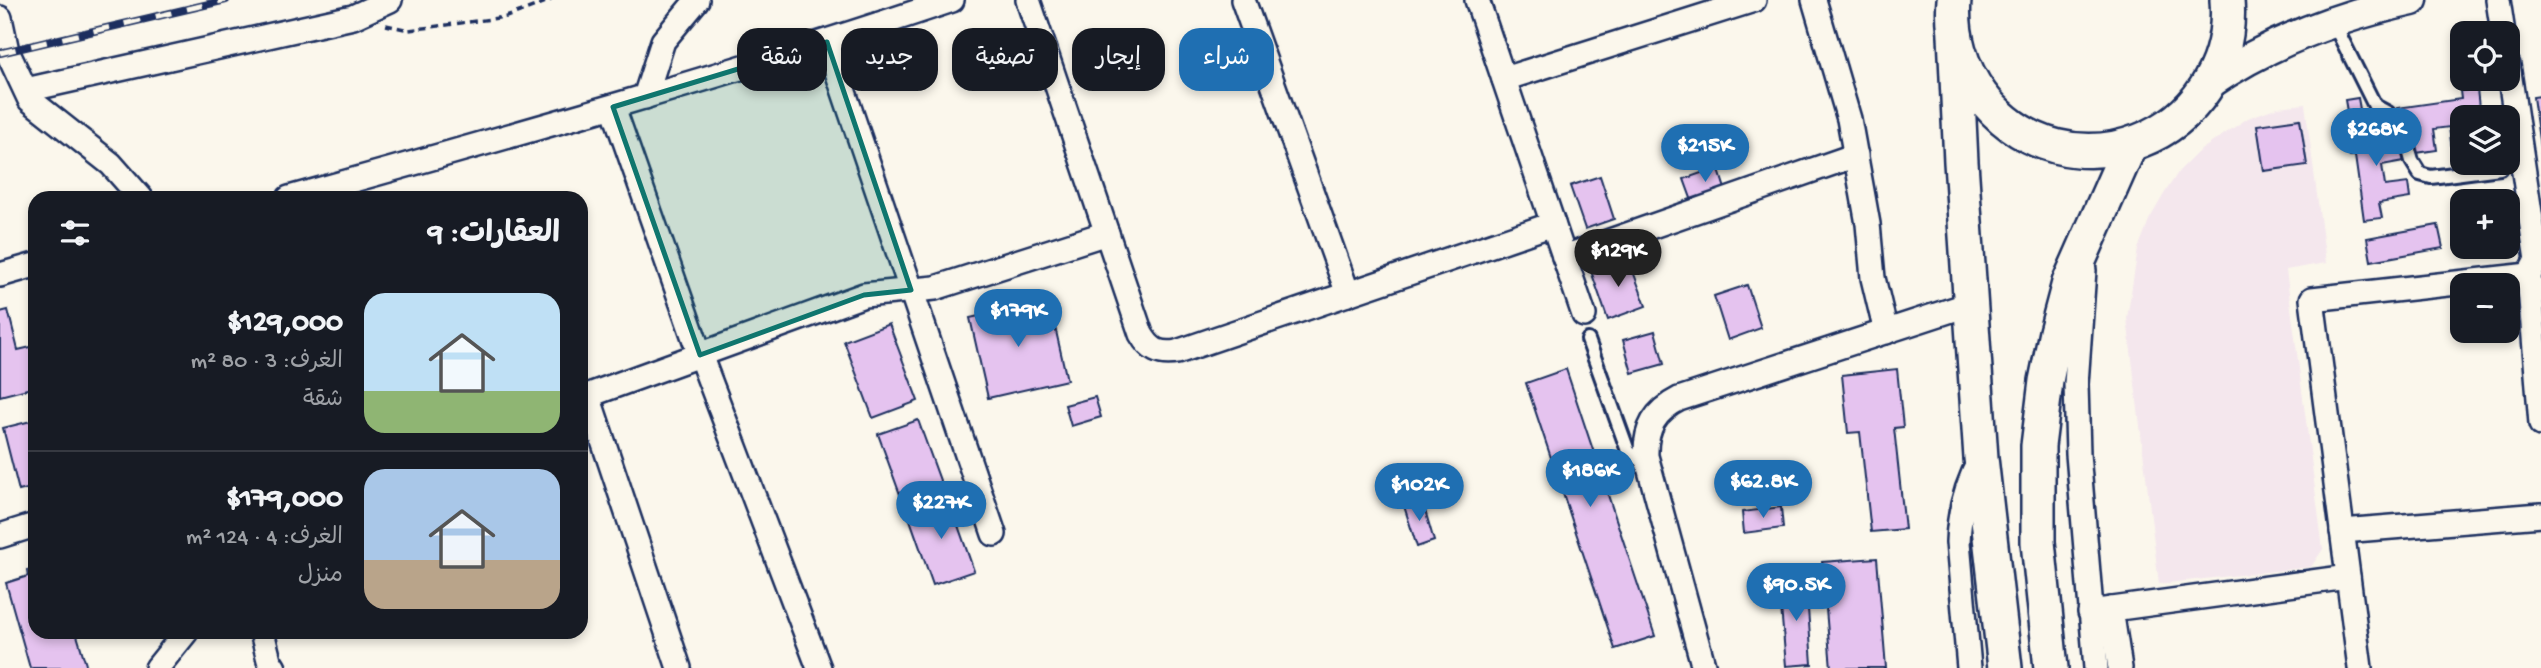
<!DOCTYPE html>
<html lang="ar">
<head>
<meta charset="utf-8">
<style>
  :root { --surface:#171b24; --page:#20242c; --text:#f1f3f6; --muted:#9ea1a6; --line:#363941; --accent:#1f6fb2 }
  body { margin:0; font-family:"Gochi Hand","Playpen Sans Arabic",sans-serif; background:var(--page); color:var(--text); direction:rtl; height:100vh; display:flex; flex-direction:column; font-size:26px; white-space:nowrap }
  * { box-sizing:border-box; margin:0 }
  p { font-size:23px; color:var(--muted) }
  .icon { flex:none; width:38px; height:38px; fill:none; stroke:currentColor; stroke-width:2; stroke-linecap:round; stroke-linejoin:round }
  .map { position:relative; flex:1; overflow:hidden; direction:ltr }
  .details { position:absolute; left:28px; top:191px; width:560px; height:448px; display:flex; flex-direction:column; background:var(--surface); border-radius:21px; box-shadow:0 4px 10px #0003; direction:rtl }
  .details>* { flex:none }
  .top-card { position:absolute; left:609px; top:28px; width:665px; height:63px; direction:rtl; display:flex; gap:14px }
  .tools { position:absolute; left:2450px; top:21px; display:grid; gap:14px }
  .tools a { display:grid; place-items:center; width:70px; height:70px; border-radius:14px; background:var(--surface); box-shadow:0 4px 10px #0003; font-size:35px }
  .price { position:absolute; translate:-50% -60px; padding:0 16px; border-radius:24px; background:var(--accent); color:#fff; font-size:23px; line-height:46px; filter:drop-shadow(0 2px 4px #0008) }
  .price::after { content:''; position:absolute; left:50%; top:42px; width:21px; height:16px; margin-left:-10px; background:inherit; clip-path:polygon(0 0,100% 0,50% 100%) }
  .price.current { background:#222; color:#fff }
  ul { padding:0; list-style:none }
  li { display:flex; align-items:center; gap:21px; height:175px; padding:0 28px }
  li+li { border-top:2px solid var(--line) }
  li span { display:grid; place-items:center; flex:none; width:196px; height:140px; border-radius:21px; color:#555 }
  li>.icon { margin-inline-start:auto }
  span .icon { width:84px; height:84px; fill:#fffc; stroke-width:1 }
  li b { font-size:30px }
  h2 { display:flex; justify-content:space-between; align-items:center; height:84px; padding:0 28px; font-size:30px }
  .pill { padding:0 24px; border-radius:21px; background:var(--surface); box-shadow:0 4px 10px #0003; font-size:24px; line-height:63px }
  .pill.current { background:var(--accent); color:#fff }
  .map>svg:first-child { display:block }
  .built { fill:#f4e7ed }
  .building { fill:#e5c3ef; stroke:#1b2f5e; stroke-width:2 }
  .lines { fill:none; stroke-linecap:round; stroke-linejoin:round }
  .service-casing { stroke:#1b2f5e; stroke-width:18 }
  .minor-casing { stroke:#1b2f5e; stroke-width:28 }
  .tertiary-casing { stroke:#1b2f5e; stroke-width:35 }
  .secondary-casing { stroke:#1b2f5e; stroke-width:38 }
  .path { stroke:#1b2f5e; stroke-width:3.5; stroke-dasharray:7 5; stroke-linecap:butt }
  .service { stroke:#fbf7ec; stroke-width:12 }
  .minor { stroke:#fbf7ec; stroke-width:23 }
  .tertiary { stroke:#fbf7ec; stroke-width:30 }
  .secondary { stroke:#fbf7ec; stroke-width:33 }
  .rail-casing { stroke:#1b2f5e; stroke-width:8 }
  .rail { stroke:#fbf7ec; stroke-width:5; stroke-dasharray:16; stroke-linecap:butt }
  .marked { fill:#0f766e; fill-opacity:0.2; stroke:#0f766e; stroke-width:5; stroke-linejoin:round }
</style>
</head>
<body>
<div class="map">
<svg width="2541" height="668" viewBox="0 0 2541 668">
  <rect width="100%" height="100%" fill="#fbf7ec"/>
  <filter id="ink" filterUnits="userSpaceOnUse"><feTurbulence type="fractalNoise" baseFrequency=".0143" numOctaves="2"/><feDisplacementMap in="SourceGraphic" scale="14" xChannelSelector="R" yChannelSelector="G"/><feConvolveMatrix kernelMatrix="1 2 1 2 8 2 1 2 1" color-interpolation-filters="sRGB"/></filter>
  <g filter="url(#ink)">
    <path class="built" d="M2305 104 2326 263 2286 270 2323 549 2311 567 2159 584 2127 318 2138 249 2149 220 2164 194 2179 171 2198 152 2248 118 2278 107Z"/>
    <g class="building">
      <path d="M2477 89 2480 117H2462V149L2452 150 2449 127 2434 129 2437 150 2416 153 2411 123 2399 125 2397 108 2461 99 2460 91Z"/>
      <path d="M2541 96V154L2533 97Z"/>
      <path d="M2358 98 2361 115 2348 117 2345 100Z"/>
      <path d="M2300 119 2307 165 2264 171 2257 125Z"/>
      <path d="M2390 123 2393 144 2401 143 2404 161 2382 165 2385 186 2408 183 2410 198 2379 203 2382 218 2364 220 2355 156H2350L2348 137 2359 135 2358 127Z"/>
      <path d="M1718 167 1725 189 1692 201 1684 179Z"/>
      <path d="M1600 176 1614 219 1585 229 1570 186Z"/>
      <path d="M2438 225 2443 248 2371 261 2367 238Z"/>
      <path d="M1628 258 1646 306 1608 320 1591 271Z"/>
      <path d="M1747 285 1761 328 1728 340 1714 296Z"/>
      <path d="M1049 300 1067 380 988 398 970 318Z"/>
      <path d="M8 310 18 350 35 346V387L0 396V312Z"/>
      <path d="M889 324 918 401 873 418 844 341Z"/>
      <path d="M1655 331 1664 364 1632 373 1623 340Z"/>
      <path d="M1566 369 1655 636 1615 649 1526 383Z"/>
      <path d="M1897 369 1903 427 1894 428 1905 529 1871 532 1860 432 1848 433 1842 375Z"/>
      <path d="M1095 397 1101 417 1071 426 1065 405Z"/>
      <path d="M35 420V487L19 491 3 428Z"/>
      <path d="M918 420 942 486 902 500 878 434Z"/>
      <path d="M948 497 974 571 933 585 907 511Z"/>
      <path d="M1422 500 1434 541 1417 547 1404 506Z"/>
      <path d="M1781 507 1783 528 1744 533 1742 512Z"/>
      <path d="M1877 558 1886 668H1831L1822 562Z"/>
      <path d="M35 568V632H76L87 668H30L6 583 28 576 27 570Z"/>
      <path d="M1806 581 1812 664 1786 666 1779 583Z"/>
    </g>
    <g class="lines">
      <defs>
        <g id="service">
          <path d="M2333 22 2375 106 2388 113 2398 131 2405 136 2412 161 2420 174 2431 177 2500 168"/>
          <path d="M1588 340 1628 451 1635 458 1646 456"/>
        </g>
        <g id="minor">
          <path d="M1028 0 1141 334C1150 350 1159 355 1177 352L1553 224"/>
          <path d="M1243 0 1348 294"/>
          <path d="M1477 0 1584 315"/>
          <path d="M1814 0 1849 119 1868 224 1873 278 1886 332"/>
          <path d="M2498 0 2503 33"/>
          <path d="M0 18 7 51 30 100 111 164 141 198"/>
          <path d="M827 42 994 534"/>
          <path d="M2508 65 2537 260 2529 275 2541 424"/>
          <path d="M1504 79 1754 0"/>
          <path d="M26 90 353 17 390 0"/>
          <path d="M645 97 663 41 697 0"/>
          <path d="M613 107 700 355 819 668"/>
          <path d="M289 198C511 136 733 74 952 0"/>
          <path d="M1564 257 1856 155"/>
          <path d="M2084 270 2076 384 2078 454 2096 668"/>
          <path d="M0 275 35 265"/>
          <path d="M588 396 679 668"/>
          <path d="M581 398 864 295 935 288 1107 233"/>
          <path d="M2342 531 2541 515"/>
          <path d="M0 536 35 525"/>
          <path d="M2111 609 2120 668"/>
          <path d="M2090 612 2348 577"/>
          <path d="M262 632 269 660 274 668"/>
          <path d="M157 668 186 632"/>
          <path d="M1704 668 1646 456C1645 428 1655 411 1679 399L1970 304"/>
          <path d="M1969 668 1958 542C1959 511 1966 485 1981 458"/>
          <path d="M2360 668 2312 299 2529 275"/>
        </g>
        <path id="tertiary" d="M2208 84C2270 41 2339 16 2412 0"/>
        <g id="secondary">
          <path d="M1954 0C1951 34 1961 68 1981 95 2065 206 2238 138 2227 0"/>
          <path d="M1955 35 1961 162 1981 458 2005 668"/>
          <path d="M2051 668 2038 542V446L2046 381 2056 332 2069 283 2130 145"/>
        </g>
      </defs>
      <use href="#service" class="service-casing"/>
      <use href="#minor" class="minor-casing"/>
      <use href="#tertiary" class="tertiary-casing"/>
      <use href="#secondary" class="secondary-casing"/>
      <path class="path" d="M386 25 409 30 506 17 551 0"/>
      <use href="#service" class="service"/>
      <use href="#minor" class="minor"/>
      <use href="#tertiary" class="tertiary"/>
      <use href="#secondary" class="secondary"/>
      <defs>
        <path id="rail" d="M0 53 226 0"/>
      </defs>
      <use href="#rail" class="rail-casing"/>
      <use href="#rail" class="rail"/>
    </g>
  </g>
  <path class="marked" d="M827 42 911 290 864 295 700 355 613 107Z"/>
</svg>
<div class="tools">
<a><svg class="icon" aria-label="locate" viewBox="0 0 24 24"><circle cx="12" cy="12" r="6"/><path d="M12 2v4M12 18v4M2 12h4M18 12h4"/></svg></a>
<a><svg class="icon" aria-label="layers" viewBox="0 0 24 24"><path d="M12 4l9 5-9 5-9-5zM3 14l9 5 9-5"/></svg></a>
<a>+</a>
<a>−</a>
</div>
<b class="price" style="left:2376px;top:168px">$268K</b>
<b class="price" style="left:1705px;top:184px">$215K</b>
<b class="price current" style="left:1618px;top:289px">$129K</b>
<b class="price" style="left:1018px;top:349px">$179K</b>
<b class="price" style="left:1590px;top:509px">$186K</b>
<b class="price" style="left:1763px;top:520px">$62.8K</b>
<b class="price" style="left:1419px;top:523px">$102K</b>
<b class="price" style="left:941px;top:541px">$227K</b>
<b class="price" style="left:1796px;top:623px">$90.5K</b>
<div class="top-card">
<a class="pill current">شراء</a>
<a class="pill">إيجار</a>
<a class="pill">تصفية</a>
<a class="pill">جديد</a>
<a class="pill">شقة</a>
</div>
<section class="details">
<h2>العقارات: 9<svg class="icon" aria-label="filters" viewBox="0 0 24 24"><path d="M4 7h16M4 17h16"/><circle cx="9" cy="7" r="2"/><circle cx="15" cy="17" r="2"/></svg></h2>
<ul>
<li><span style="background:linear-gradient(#bfe0f5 70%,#8fb573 0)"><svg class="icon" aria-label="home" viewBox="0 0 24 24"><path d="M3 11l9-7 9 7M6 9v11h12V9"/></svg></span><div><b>$129,000</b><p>الغرف: 3 · 80 m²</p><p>شقة</p></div></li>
<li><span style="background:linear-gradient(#a9c7e8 65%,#b9a48a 0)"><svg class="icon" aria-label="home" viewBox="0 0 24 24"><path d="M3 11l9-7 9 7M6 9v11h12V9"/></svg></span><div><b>$179,000</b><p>الغرف: 4 · 124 m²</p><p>منزل</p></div></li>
</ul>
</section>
</div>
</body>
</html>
